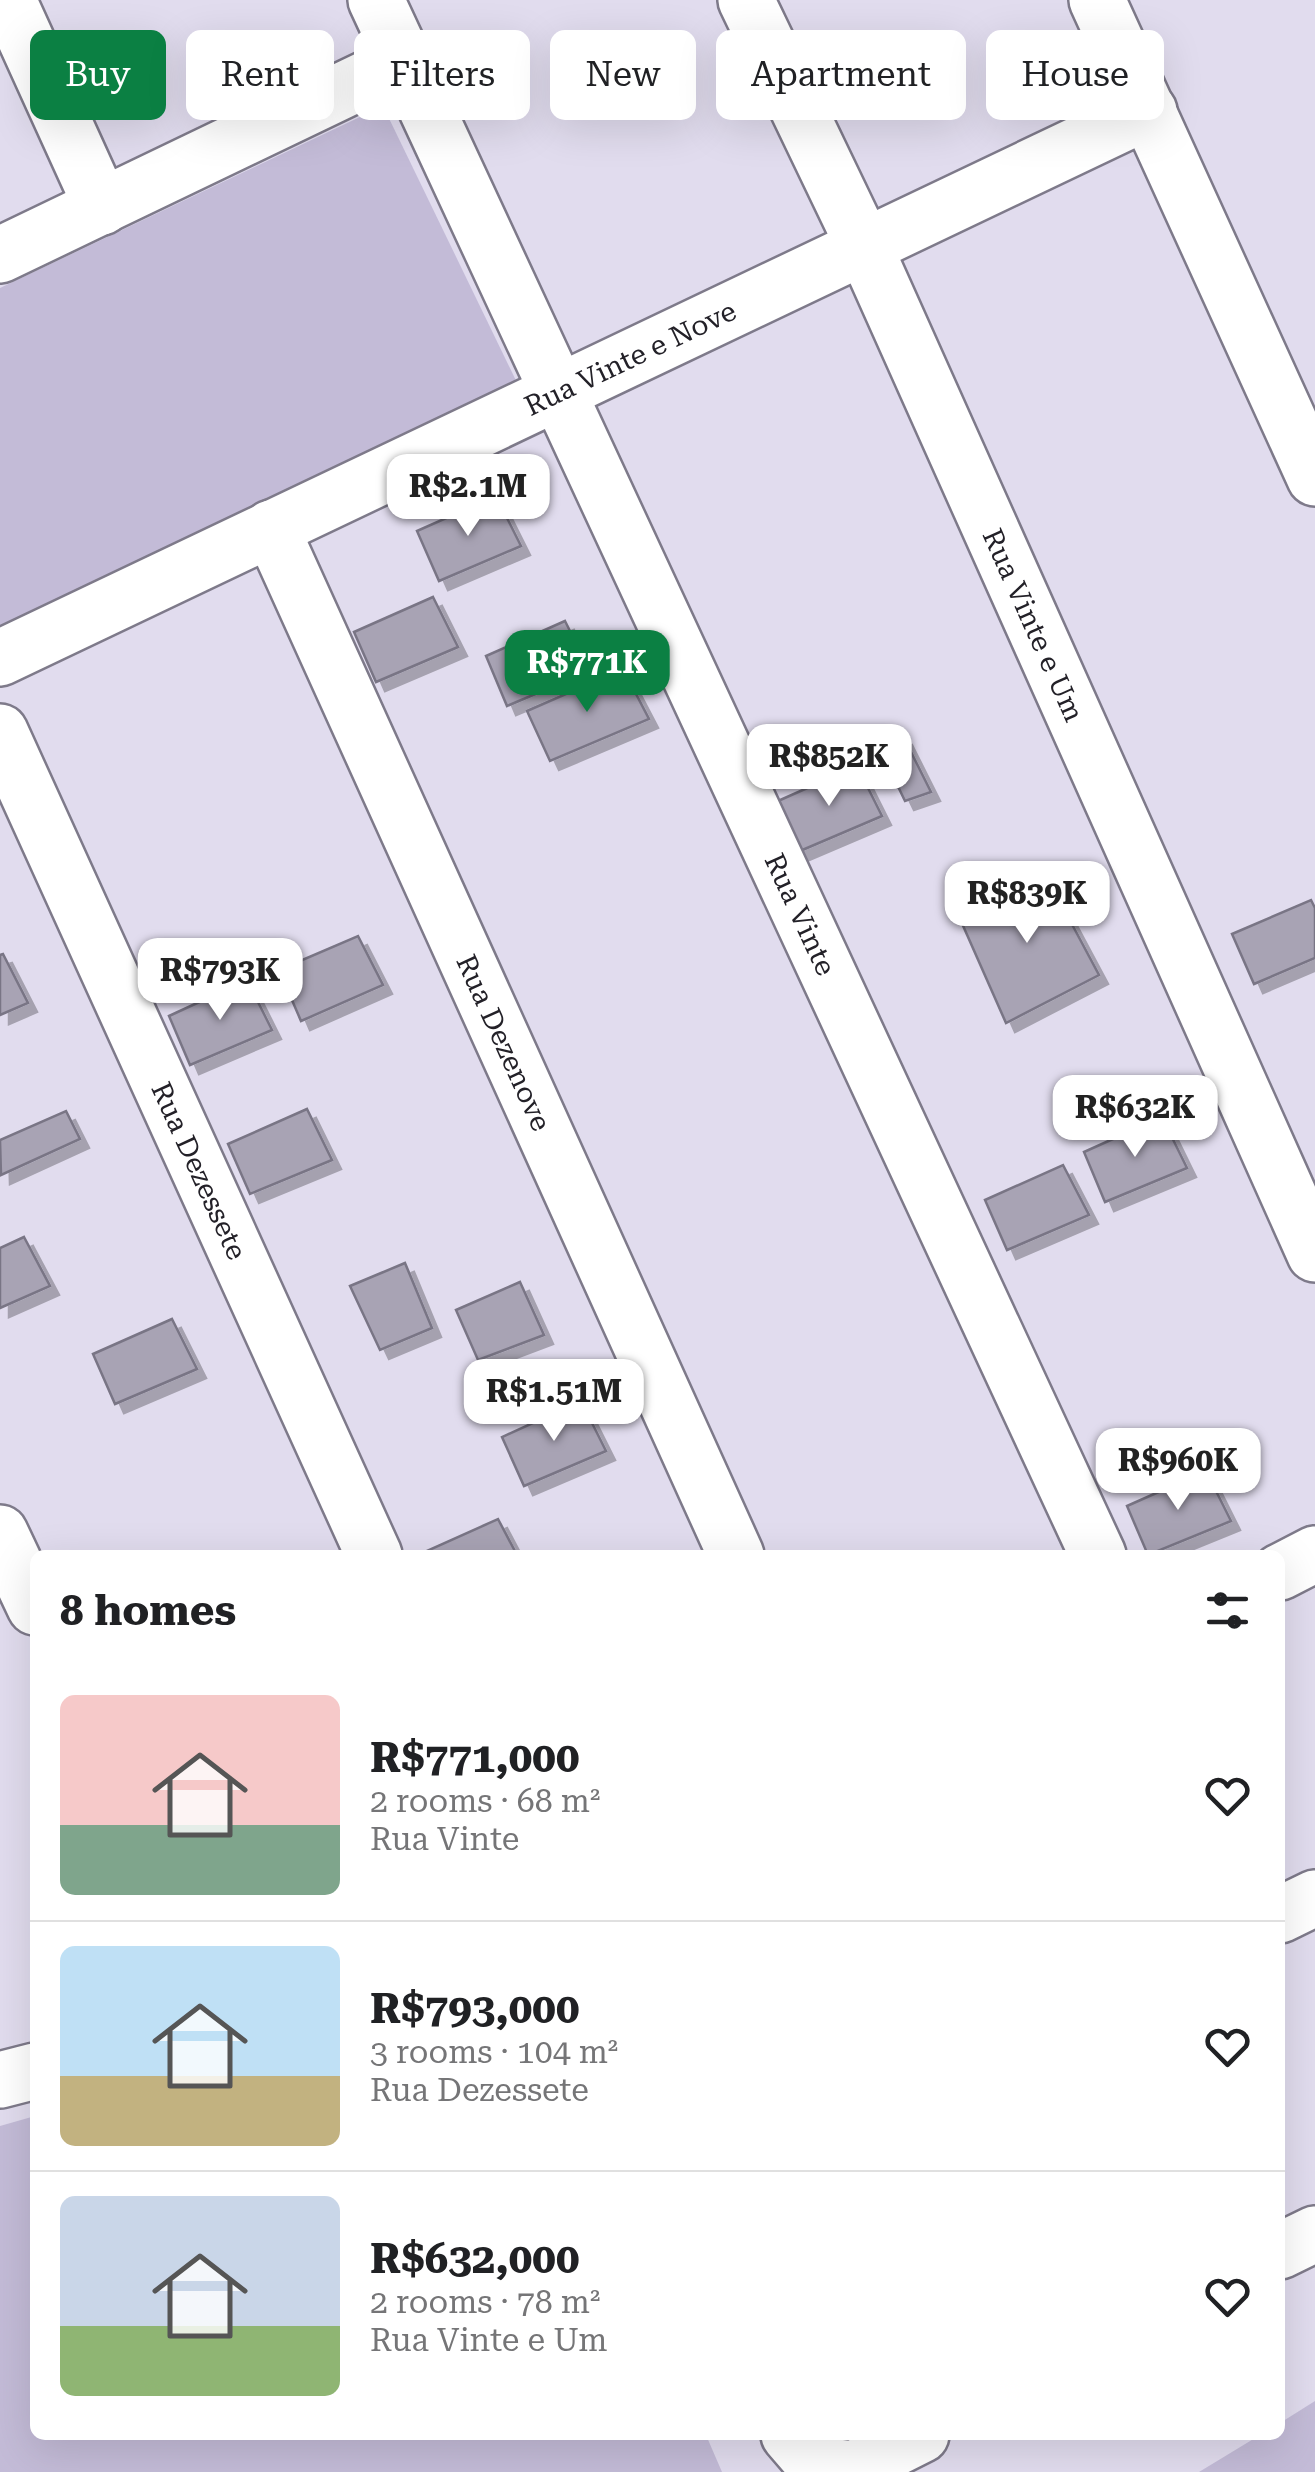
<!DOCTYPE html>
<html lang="en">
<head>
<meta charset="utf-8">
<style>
  :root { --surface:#fff; --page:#f6f6f6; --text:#202124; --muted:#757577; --line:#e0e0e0; --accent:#0b8043 }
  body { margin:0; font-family:"Roboto Serif",serif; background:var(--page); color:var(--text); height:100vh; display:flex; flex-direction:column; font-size:38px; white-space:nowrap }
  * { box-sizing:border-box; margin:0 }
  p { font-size:32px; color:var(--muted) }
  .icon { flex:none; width:55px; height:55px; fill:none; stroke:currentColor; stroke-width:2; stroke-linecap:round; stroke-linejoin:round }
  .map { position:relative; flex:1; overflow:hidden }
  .sheet { position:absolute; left:30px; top:1550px; width:1255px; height:890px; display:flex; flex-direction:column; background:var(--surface); border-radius:15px; box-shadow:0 10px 40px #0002 }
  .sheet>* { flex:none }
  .top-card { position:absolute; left:30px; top:30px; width:1255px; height:90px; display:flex; gap:20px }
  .price { position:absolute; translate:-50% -85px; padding:0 22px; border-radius:20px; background:#fff; color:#222; font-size:32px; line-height:65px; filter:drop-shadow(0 2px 5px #0008) }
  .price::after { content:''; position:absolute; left:50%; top:60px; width:30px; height:22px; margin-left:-15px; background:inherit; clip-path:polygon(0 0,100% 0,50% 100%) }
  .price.on { background:var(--accent); color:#fff }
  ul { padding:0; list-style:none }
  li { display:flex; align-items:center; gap:30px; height:250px; padding:0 30px }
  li+li { border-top:2px solid var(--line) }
  li span { display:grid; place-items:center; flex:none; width:280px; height:200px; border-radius:15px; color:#555 }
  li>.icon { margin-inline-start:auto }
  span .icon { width:120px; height:120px; fill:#fffc; stroke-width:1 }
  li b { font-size:42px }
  h2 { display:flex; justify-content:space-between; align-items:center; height:120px; padding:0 30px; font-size:42px }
  .tag { padding:0 35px; border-radius:15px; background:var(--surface); box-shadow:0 10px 40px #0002; font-size:35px; line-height:90px }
  .tag.on { background:var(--accent); color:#fff }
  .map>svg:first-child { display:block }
  .green { fill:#c3bbd7 }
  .building { fill:#a8a3b4; stroke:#797585; stroke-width:2.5; filter:url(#shadow) }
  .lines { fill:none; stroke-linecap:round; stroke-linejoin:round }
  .minor-casing { stroke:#7e7a8a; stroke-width:60 }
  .minor { stroke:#fff; stroke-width:55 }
  .labels { text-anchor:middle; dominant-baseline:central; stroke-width:9; stroke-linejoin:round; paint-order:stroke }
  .street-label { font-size:28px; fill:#232128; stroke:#fff }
</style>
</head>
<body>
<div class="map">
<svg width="1315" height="2472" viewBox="0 0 1315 2472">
  <defs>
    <filter id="shadow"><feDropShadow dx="9" dy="9" stdDeviation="0" flood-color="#0004"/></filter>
  </defs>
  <rect width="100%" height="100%" fill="#e1dcee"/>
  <g class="green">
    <path d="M383 106 522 393 0 641V288Z"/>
    <path d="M35 2116V2435H706L722 2472H0V2126Z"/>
    <path d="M1315 2401V2472H1199L1260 2435H1280V2423Z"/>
  </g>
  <g class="building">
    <path d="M496 496 521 546 439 581 417 531Z"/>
    <path d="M433 597 458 647 376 682 354 632Z"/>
    <path d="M565 621 590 671 507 706 486 656Z"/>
    <path d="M623 669 649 719 550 761 527 711Z"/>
    <path d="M903 736 931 792 905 801 878 745Z"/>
    <path d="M857 766 882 816 800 851 778 801Z"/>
    <path d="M1043 870 1099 975 1006 1023 957 912Z"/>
    <path d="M1311 900 1315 908V958L1254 984 1232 934Z"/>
    <path d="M358 936 383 985 301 1021 279 970Z"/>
    <path d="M3 954 28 1003 0 1015V955Z"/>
    <path d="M247 980 272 1030 190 1065 169 1016Z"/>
    <path d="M307 1109 332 1160 250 1194 228 1144Z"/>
    <path d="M66 1111 80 1139 1 1175 0 1140Z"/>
    <path d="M1162 1117 1187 1168 1105 1202 1084 1152Z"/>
    <path d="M1063 1165 1089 1215 1007 1250 985 1200Z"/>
    <path d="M24 1237 50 1286 0 1308V1248Z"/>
    <path d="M405 1263 432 1328 380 1350 350 1286Z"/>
    <path d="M520 1282 544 1335 478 1360 456 1310Z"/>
    <path d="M172 1319 197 1369 115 1404 93 1354Z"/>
    <path d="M581 1401 606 1451 524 1486 502 1437Z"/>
    <path d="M1206 1471 1231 1521 1148 1555 1127 1506Z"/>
    <path d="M498 1519 517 1555H420V1554Z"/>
  </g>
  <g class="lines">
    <defs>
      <g id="minor">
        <path d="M8 0 102 207"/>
        <path id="s1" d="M376 0 1098 1555"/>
        <path id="s2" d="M746 0 864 246 1315 1254"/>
        <path d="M1097 0 1315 478"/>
        <path d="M0 255 404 61"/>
        <path id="s3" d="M271 528 736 1555"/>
        <path id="s4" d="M0 658 1149 111"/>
        <path id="s5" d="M0 732 374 1555"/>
        <path d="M0 1533 35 1607"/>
        <path d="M1280 1572 1315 1554"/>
        <path d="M1280 1915 1315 1898"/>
        <path d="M0 2080 35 2071"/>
        <path d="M1280 2251 1315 2234"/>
        <path d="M789 2435 814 2464 853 2469 921 2435"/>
      </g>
    </defs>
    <use href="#minor" class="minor-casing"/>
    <use href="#minor" class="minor"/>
  </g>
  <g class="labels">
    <g class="street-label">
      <text stroke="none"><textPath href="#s4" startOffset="698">Rua Vinte e Nove</textPath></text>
      <text stroke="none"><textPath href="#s2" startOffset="688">Rua Vinte e Um</textPath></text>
      <text stroke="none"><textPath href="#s1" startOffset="1008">Rua Vinte</textPath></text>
      <text stroke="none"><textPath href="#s3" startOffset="565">Rua Dezenove</textPath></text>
      <text stroke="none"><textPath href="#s5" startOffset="482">Rua Dezessete</textPath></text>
    </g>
  </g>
</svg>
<b class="price" style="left:468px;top:539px">R$2.1M</b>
<b class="price on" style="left:587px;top:715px">R$771K</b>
<b class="price" style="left:829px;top:809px">R$852K</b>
<b class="price" style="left:1027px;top:946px">R$839K</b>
<b class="price" style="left:220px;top:1023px">R$793K</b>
<b class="price" style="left:1135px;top:1160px">R$632K</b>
<b class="price" style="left:554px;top:1444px">R$1.51M</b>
<b class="price" style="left:1178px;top:1513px">R$960K</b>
<div class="top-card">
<a class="tag on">Buy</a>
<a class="tag">Rent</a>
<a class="tag">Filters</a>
<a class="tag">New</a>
<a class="tag">Apartment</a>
<a class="tag">House</a>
</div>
<section class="sheet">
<h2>8 homes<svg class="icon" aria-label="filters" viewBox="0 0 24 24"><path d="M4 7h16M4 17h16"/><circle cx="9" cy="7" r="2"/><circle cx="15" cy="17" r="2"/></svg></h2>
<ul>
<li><span style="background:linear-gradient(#f6c9c9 65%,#7fa58c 0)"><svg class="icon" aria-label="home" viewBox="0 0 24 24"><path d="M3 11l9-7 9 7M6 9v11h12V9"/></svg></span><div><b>R$771,000</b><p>2 rooms · 68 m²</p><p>Rua Vinte</p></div><svg class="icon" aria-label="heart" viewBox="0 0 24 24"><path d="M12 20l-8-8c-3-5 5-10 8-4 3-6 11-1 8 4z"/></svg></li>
<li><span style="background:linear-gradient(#bfe0f5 65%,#c2b280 0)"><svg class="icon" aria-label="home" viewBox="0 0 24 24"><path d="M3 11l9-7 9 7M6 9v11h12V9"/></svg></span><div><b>R$793,000</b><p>3 rooms · 104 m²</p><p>Rua Dezessete</p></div><svg class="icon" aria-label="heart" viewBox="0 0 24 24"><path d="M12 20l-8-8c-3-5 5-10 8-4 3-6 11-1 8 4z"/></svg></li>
<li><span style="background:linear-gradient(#c9d6e8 65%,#8fb573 0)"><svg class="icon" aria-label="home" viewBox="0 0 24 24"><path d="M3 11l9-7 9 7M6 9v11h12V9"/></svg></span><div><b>R$632,000</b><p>2 rooms · 78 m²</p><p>Rua Vinte e Um</p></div><svg class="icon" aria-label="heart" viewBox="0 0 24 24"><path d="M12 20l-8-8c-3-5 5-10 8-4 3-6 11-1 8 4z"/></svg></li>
</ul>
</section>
</div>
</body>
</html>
